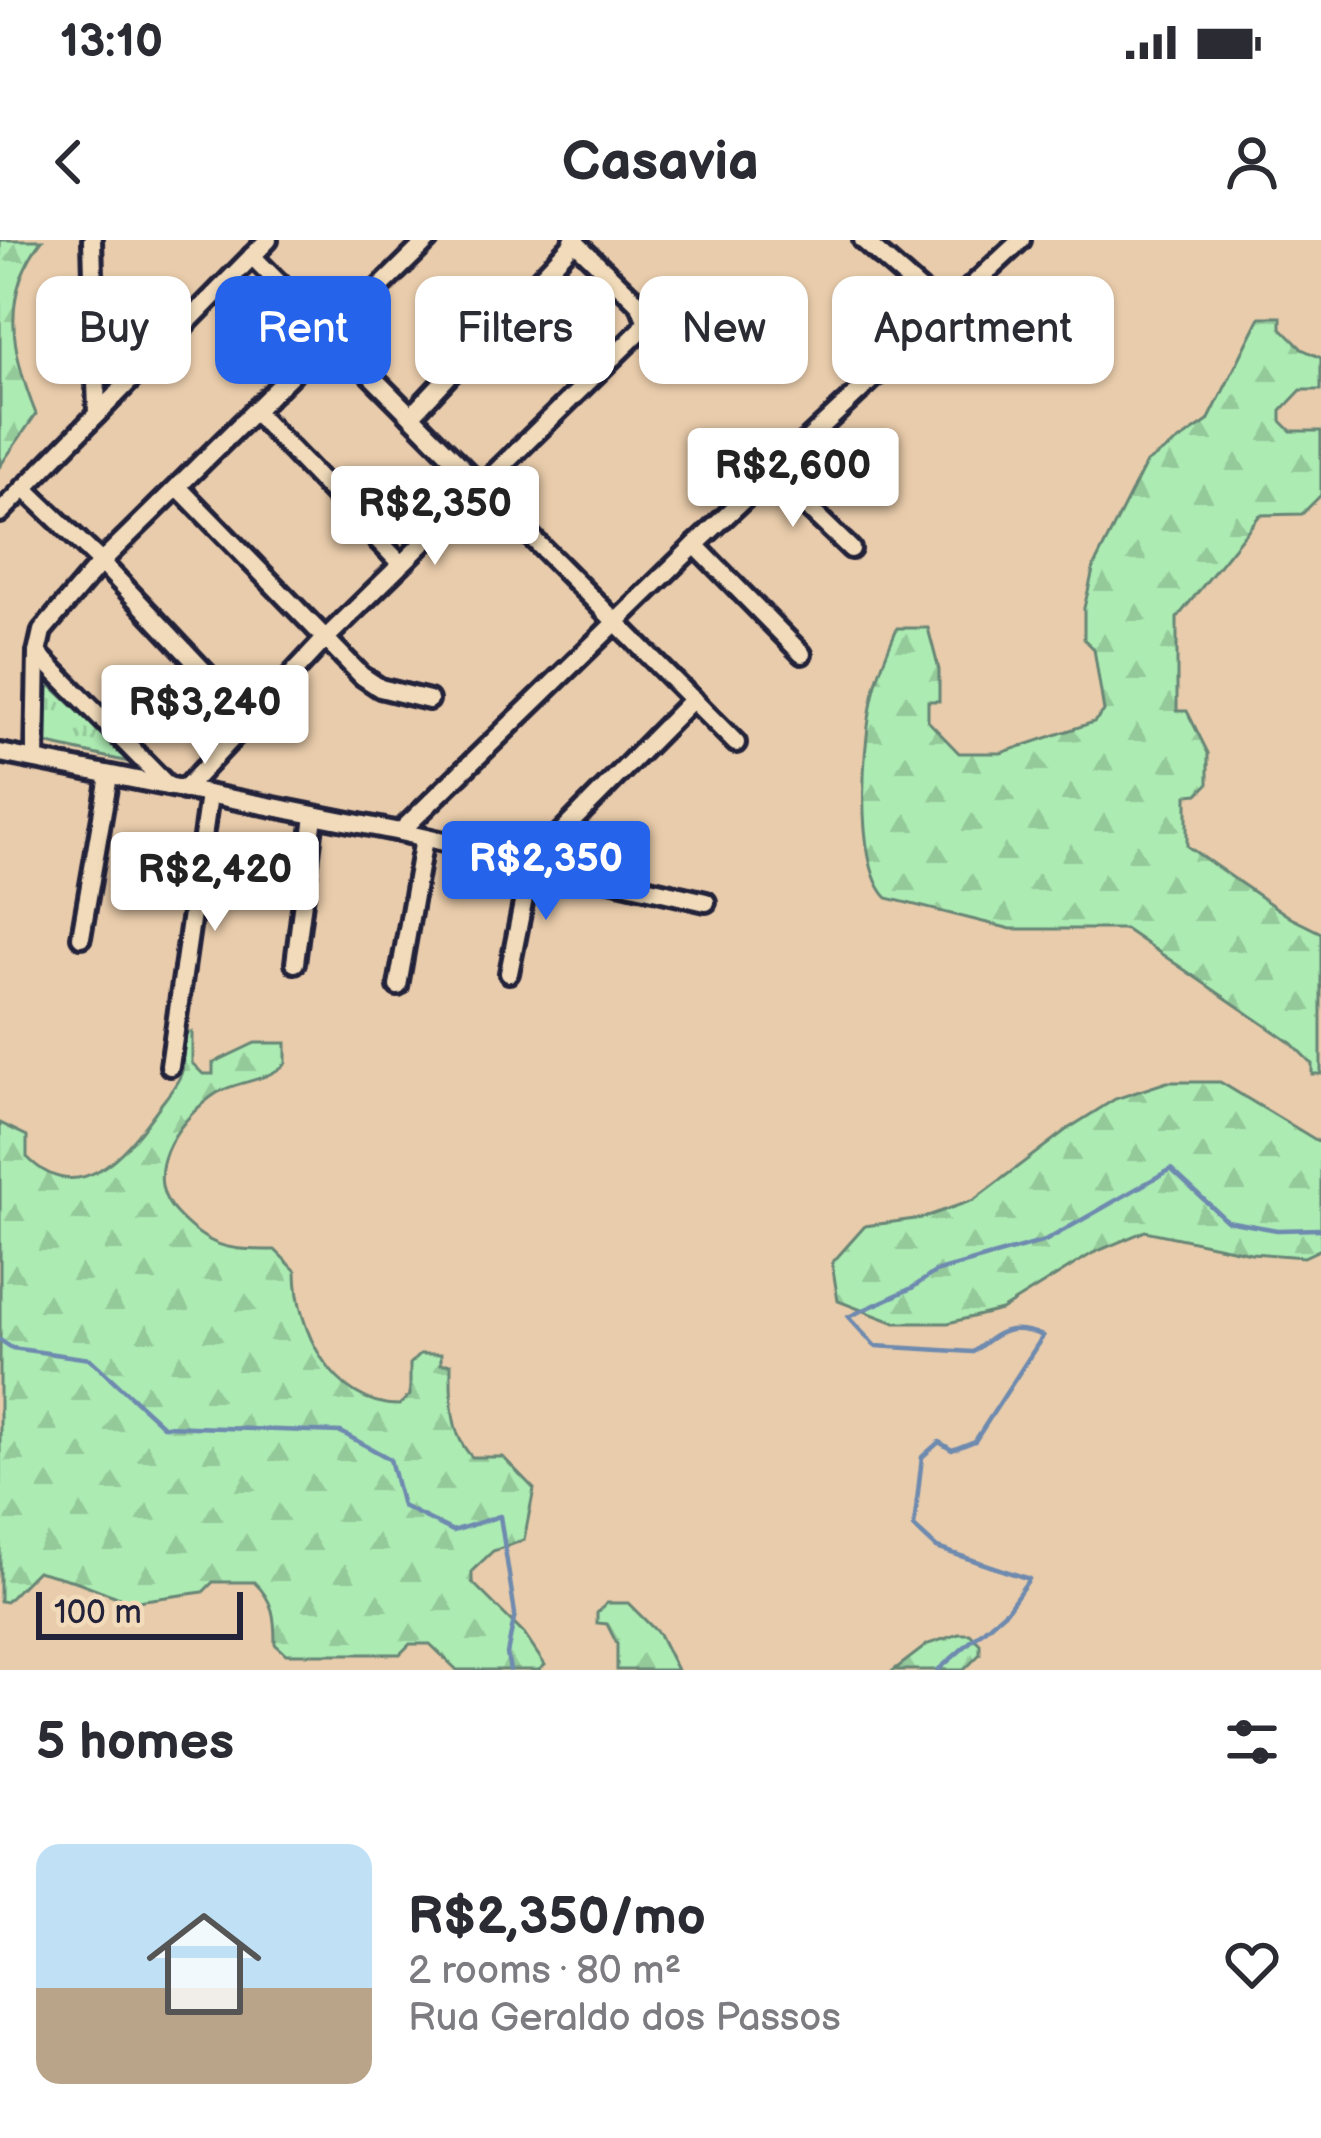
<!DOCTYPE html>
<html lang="en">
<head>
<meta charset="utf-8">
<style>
  :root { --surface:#fff; --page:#f7f7f7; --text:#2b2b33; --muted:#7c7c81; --line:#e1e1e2; --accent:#2563eb }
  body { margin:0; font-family:"Balsamiq Sans",sans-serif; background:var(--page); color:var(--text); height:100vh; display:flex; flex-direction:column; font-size:45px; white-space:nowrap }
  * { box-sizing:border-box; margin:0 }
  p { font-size:39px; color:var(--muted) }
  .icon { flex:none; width:66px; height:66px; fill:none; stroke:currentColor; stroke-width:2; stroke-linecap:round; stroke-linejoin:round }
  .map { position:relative; height:1430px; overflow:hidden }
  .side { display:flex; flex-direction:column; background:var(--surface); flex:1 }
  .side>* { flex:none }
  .top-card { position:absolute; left:36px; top:36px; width:1251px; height:108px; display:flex; gap:24px }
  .scale { position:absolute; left:36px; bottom:30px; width:207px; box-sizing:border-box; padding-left:12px; border:6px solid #22223b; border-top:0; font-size:33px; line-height:42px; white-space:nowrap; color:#22223b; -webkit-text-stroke:9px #f1dbba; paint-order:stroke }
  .price { position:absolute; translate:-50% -102px; padding:0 27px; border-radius:12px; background:#fff; color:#222; font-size:39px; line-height:78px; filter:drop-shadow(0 3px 6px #0008) }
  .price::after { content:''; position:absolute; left:50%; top:72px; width:36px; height:27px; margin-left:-18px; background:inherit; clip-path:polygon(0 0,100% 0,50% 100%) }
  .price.active { background:var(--accent); color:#fff }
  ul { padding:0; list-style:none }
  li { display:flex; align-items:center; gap:36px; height:300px; padding:0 36px }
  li+li { border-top:3px solid var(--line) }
  li span { display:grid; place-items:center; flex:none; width:336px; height:240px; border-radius:24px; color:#555 }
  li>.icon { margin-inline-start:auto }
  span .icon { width:144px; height:144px; fill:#fffc; stroke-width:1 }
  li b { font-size:51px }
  h2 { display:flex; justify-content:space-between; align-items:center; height:144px; padding:0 36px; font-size:51px }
  .pill { padding:0 42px; border-radius:24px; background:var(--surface); box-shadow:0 3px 9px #0004; font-size:42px; line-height:108px }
  .pill.active { background:var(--accent); color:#fff }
  .status { display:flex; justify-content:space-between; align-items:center; height:84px; padding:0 60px; background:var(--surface); direction:ltr }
  .status svg { height:33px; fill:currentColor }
  header { display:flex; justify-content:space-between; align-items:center; height:156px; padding:0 36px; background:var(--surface); font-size:54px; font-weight:700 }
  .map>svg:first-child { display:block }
  .forest { fill:url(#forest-firs); stroke:#678676; stroke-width:3 }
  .park { fill:url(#park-tufts); stroke:#678676; stroke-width:3 }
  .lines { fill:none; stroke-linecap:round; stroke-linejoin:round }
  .stream { stroke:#6e8aaf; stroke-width:4.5 }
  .street-casing { stroke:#22223b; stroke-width:26 }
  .street { stroke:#f1dbba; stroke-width:16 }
</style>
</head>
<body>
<div class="status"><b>13:10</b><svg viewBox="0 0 49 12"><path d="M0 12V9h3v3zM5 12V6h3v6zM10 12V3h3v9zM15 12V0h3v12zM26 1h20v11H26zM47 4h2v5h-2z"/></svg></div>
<header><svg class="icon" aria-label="back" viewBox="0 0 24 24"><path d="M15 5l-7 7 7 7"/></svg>Casavia<svg class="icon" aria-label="person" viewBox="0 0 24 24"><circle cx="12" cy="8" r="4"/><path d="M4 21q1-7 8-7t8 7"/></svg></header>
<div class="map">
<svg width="1321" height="1430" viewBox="0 0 1321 1430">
  <defs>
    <pattern id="forest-firs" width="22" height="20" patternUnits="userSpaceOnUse" patternTransform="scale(3)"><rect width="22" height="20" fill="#acebb2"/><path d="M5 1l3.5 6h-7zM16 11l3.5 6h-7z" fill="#94c99a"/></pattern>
    <pattern id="park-tufts" width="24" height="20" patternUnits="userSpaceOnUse" patternTransform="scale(3)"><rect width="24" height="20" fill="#acebb2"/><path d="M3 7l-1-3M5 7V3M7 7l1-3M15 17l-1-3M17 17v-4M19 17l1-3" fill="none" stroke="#94c99a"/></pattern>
  </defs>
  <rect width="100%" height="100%" fill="#e9ccab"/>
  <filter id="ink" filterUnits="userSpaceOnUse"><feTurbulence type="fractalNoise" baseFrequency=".00833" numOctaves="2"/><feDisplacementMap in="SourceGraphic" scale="24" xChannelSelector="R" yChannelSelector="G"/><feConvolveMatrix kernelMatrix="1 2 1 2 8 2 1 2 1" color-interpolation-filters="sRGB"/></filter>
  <g filter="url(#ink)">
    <g class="forest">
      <path d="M0 0H42C0 54 11 112 36 174L0 226Z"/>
      <path d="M1260 77H1281V88L1302 109 1321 118V150H1301L1281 171V181L1291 191H1321V255L1302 274 1260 275 1177 378V471H1187L1208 513V544L1198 554 1187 555V606L1291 678 1321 693V834H1312V824L1291 803 1125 689H1011L887 658C852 624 863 486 877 440 882 423 890 405 897 388H928L939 430V461H928V481L959 513H1001L1094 482 1104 471 1094 409 1084 399V368L1094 326 1146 223 1208 181Z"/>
      <path d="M182 792H192V823L203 834H213V823L255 803H286V823C265 844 233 840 211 857 176 883 140 935 177 974 210 1009 229 1010 275 1010L296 1031C296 1089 333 1165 399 1165L410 1155V1124L420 1114H441V1124H451C451 1155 449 1194 472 1217H503L534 1249 524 1300 493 1311 472 1331V1342L524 1394 545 1425 539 1430H457L430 1404H410L400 1414H286L275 1404C275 1378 274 1361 254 1342H213L203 1352 130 1362 78 1342 37 1331 6 1362 0 1361V883L27 896V917C79 970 125 914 156 871 164 859 179 844 182 831 184 819 182 804 182 792Z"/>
      <path d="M1167 842H1220L1321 903V1009L1304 1017 1251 1013 1145 991 1093 1013 1001 1070 948 1083H895L838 1061 832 1023 865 986 922 978 974 960 1066 890 1115 859Z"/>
      <path d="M607 1363H628L659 1394 677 1430H617V1404L607 1384 597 1383V1373Z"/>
      <path d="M959 1394H970L980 1404V1414L964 1430H894L928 1404Z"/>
    </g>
    <path class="park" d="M48 443 133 523 44 503Z"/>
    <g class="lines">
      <g class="stream">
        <path d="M0 1100 12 1108 90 1119 163 1186 341 1192 390 1219 402 1266 453 1291 500 1276 515 1374 507 1414 510 1430"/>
        <path d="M938 1430 1007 1370 1029 1339 937 1308 914 1287 922 1217 939 1202 952 1210 975 1201 1043 1096C1010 1083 999 1091 973 1112L875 1106 848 1077 912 1048 935 1032 1045 1001 1171 929 1227 981 1277 990 1321 989"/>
      </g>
      <defs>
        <g id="street">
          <path d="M92 0 97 174"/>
          <path d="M863 0 944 71"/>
          <path d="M252 16 736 503"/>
          <path d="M255 172 401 324"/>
          <path d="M411 176 576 0"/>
          <path d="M772 233 851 309"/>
          <path d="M178 247 362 436 380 448 429 460"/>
          <path d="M24 248 101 322 249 479"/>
          <path d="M0 273 268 0"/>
          <path d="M695 305 802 414"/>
          <path d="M37 413 168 546"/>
          <path d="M0 513 400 592 706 662"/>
          <path d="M35 519 37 413 42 391 101 322 428 0"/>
          <path d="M184 550 324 400 642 89 646 80 640 65 573 0"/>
          <path d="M400 592 695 305 1021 0"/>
          <path d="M81 697 109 536"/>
          <path d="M295 723 314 576"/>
          <path d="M509 733 531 623 693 459"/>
          <path d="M398 746 424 599"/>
          <path d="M170 826 209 555"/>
        </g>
      </defs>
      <use href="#street" class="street-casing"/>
      <use href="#street" class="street"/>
    </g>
  </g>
</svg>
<div class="scale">100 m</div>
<b class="price" style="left:793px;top:290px">R$2,600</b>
<b class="price" style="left:435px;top:328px">R$2,350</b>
<b class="price" style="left:205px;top:527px">R$3,240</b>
<b class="price active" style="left:546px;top:683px">R$2,350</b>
<b class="price" style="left:215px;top:694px">R$2,420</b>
<div class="top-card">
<a class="pill">Buy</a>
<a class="pill active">Rent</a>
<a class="pill">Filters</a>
<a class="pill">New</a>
<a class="pill">Apartment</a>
</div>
</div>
<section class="side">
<h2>5 homes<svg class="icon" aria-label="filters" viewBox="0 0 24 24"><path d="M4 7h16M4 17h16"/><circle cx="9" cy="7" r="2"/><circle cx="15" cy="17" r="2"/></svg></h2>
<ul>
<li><span style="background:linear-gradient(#bfe0f5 60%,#b9a48a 0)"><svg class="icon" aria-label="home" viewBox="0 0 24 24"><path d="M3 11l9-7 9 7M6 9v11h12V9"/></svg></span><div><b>R$2,350/mo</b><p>2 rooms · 80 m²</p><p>Rua Geraldo dos Passos</p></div><svg class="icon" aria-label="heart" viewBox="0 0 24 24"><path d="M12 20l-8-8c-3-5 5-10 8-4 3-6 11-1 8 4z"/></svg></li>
</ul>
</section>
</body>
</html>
